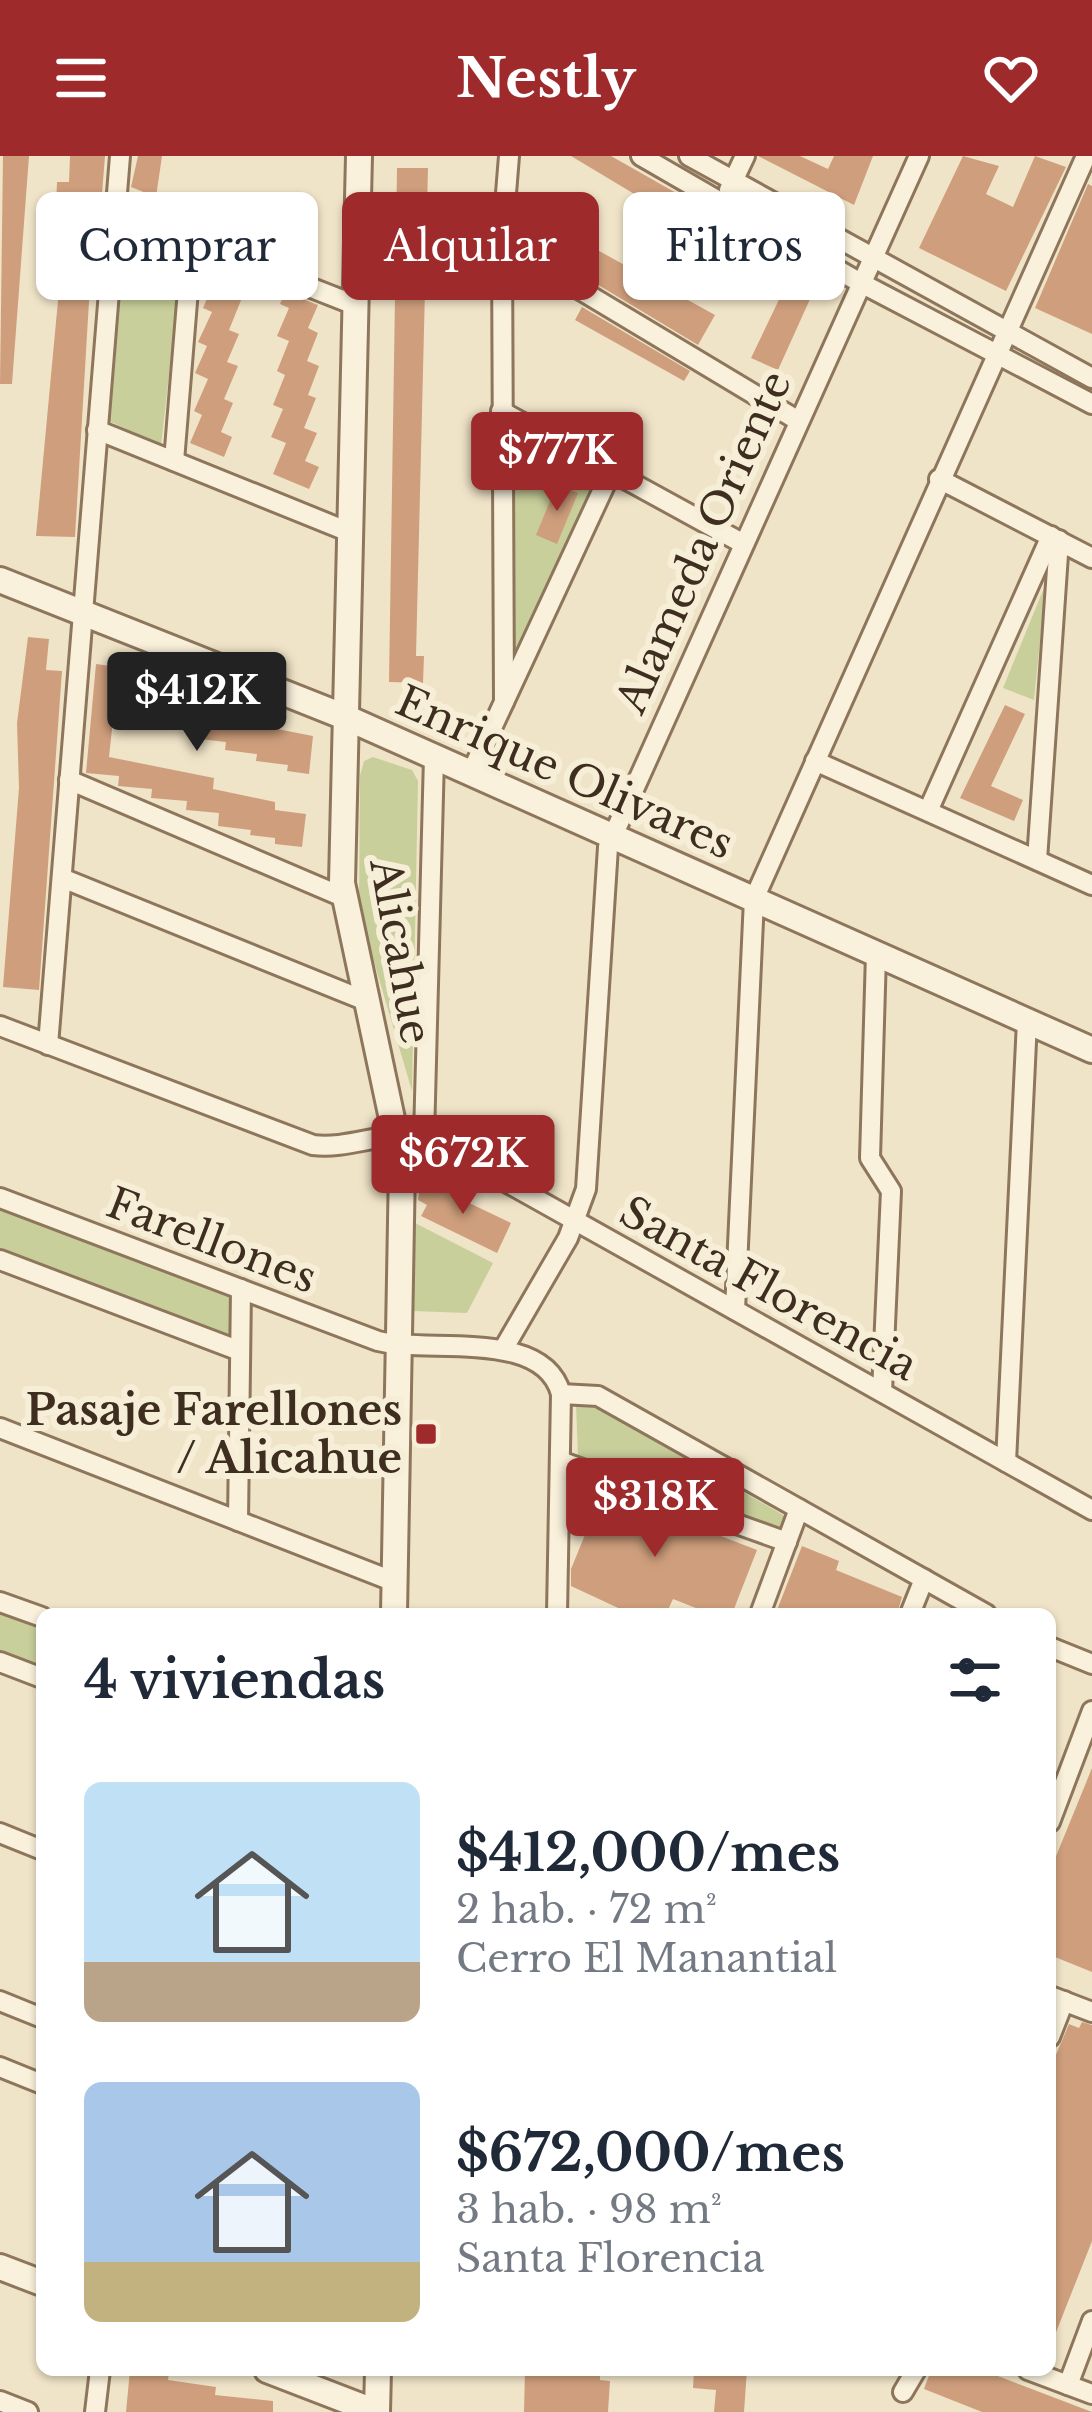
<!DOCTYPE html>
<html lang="es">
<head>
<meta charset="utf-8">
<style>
  :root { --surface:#fff; --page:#f2f2f3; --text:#1f2937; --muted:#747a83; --accent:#9e2a2b }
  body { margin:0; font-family:"Libre Baskerville",serif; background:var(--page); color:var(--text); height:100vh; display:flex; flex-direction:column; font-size:45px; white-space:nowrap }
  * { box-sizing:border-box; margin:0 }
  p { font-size:39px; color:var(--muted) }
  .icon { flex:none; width:66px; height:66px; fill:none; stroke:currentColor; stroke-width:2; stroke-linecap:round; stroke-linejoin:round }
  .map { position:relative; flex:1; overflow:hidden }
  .panel { position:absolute; left:36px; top:1452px; width:1020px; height:768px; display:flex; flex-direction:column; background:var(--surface); border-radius:18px; box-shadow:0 3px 9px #0004 }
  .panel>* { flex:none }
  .banner { position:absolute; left:36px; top:36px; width:1020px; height:108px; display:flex; gap:24px }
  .price { position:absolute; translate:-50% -102px; padding:0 27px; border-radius:12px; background:var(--accent); color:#fff; font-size:39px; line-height:78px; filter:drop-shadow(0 3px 6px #0008) }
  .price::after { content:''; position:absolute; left:50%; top:72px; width:36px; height:27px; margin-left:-18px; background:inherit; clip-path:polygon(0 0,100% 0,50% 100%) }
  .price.current { background:#222; color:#fff }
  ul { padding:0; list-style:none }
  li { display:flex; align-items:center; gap:36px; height:300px; padding:0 48px }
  li span { display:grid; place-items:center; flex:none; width:336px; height:240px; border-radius:18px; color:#555 }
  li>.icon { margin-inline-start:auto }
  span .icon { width:144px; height:144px; fill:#fffc; stroke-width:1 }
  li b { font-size:51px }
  h2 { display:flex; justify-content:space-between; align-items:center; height:144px; padding:0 48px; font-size:51px }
  .tag { padding:0 42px; border-radius:18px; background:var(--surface); box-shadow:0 3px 9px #0004; font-size:42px; line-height:108px }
  .tag.current { background:var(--accent); color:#fff }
  header { display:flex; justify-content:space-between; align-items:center; height:156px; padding:0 48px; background:var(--accent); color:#fff; font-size:54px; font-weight:700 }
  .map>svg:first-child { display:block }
  .green { fill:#c9cf9b }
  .building { fill:#cf9f7d }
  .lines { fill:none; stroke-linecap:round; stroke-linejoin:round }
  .minor-casing { stroke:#8d765c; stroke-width:24 }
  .tertiary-casing { stroke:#8d765c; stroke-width:30 }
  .minor { stroke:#faf1dc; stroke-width:18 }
  .tertiary { stroke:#faf1dc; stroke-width:24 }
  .poi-dot { fill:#9e2a2b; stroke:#f7eed8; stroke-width:4.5 }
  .labels { text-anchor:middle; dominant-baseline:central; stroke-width:12; stroke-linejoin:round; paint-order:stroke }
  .street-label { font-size:42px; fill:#3d2e20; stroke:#f7eed8 }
  .poi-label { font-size:42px; font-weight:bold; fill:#3d2e20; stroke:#f7eed8; text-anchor:end }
</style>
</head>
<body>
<header><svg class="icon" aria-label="menu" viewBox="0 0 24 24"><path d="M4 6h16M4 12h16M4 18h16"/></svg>Nestly<svg class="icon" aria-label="heart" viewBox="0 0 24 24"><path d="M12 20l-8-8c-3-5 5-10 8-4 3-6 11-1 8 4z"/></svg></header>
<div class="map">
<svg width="1092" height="2256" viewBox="0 0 1092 2256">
  <rect width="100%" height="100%" fill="#f0e4c8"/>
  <g class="green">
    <path d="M122 74 182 103 161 290 105 263Z"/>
    <path d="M517 270 597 315 598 323 513 503 509 275Z"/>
    <path d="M1046 427 1034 544 1003 532Z"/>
    <path d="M373 601 412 614 418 625 412 935 359 755 360 620 364 605Z"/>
    <path d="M0 1052 233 1143 231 1183 0 1092Z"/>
    <path d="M415 1067 493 1107 467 1157 412 1155Z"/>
    <path d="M585 1245 785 1360 778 1376 578 1301 576 1249Z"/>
    <path d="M0 1453 42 1470V1511L0 1494Z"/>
  </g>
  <g class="building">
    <path d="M3 0H29L12 228H0Z"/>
    <path d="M70 0H105L96 113 91 112 75 381 36 380 63 91 65 51 56 50 57 26H69Z"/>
    <path d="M138 0H162L156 41 131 31Z"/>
    <path d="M571 0H611L775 93 772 99 820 121 778 214 751 202 786 129Z"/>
    <path d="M758 0H800L828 13 834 0H873L854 49Z"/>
    <path d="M963 0 999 10 986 38 1013 51 1035 0 1066 11 1006 135 919 92Z"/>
    <path d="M397 12H428L416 500H424L423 527 389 526Z"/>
    <path d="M1088 28 1092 30V178L1035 152Z"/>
    <path d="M196 36 254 39 253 53 288 54V62L314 63 313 97 293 96V86L261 85V77L230 75 231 65 195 63Z"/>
    <path d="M563 75 715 159 698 189 595 127 596 115 554 92Z"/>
    <path d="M214 108 250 122 229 174 239 178 227 206 238 210 224 243 233 247 221 276 232 281 224 301 190 287 202 259 194 255 208 223 195 217 207 190 198 186 212 156 203 152 217 120 210 117Z"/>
    <path d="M285 136 318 149 308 172 318 177 307 205 319 210 308 239 316 242 304 272 317 277 305 305 319 311 309 333 273 318 286 287 271 281 283 253 273 249 285 219 277 215 289 185 277 180 289 152 280 148Z"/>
    <path d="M582 151 690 215 684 225 575 164Z"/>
    <path d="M557 328 578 337 557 388 536 379Z"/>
    <path d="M28 481 49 483 46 514 62 515 39 834 3 831 19 632 17 567Z"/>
    <path d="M96 508 117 511V519L152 524 151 533 181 537 180 546 252 557 251 568 313 580 309 618 287 615 288 609 256 605 257 598 225 594 226 586 191 582 192 571 114 555 109 601 214 622 213 633 275 646V654L306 658 302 691 275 688V682L250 679 251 674 218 670 219 657 186 654 187 645 151 642 152 633 118 630 119 620 86 617Z"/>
    <path d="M1005 549 1025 558 991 630 1023 644 1014 665 960 642Z"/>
    <path d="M421 1024 511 1067 497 1097 421 1060 427 1049 418 1044Z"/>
    <path d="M588 1329 757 1394 732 1458H711L673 1443 666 1458H631L571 1430V1413L589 1369 575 1363Z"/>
    <path d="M802 1390 839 1405 836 1414 902 1441 897 1458 777 1454Z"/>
    <path d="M1092 1612V1816L1050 1799V1715Z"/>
    <path d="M1082 1866 1092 1869V2085L1051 2189 1050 1913 1069 1868 1079 1872Z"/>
    <path d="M130 2214 169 2216 168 2224 216 2231 215 2239 273 2245V2256H126Z"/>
    <path d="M525 2214 600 2219V2224L610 2225 608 2256H524Z"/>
    <path d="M694 2214H747L744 2256H714L716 2234 693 2232Z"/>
    <path d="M931 2214H982L1092 2256H982L924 2233Z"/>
  </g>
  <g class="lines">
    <defs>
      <g id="minor">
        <path d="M641 0 859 126 1092 248"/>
        <path d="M689 0 1092 222"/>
        <path d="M729 34 745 0"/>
        <path d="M115 55 355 149"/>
        <path d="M502 87 797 264"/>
        <path d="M501 255 742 387"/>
        <path d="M97 274 349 376"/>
        <path d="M174 305 192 85"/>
        <path d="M939 323 1092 402"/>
        <path d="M504 546 502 87 509 0"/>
        <path d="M815 605 1092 729"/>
        <path d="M471 617 611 316"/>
        <path d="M69 624 343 741"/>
        <path d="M928 655 1051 380"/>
        <path d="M1037 704 1059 384"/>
        <path d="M62 722 366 845"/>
        <path d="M876 798 870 1002 891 1035 882 1236"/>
        <path d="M0 870 313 989C354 994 390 970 431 984L1092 1354"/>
        <path d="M48 889 120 0"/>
        <path d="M424 981 434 601"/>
        <path d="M0 1042 378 1185C428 1198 544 1172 561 1238L557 1458"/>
        <path d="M0 1104 240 1195"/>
        <path d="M735 1154 754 743 1086 0"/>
        <path d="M504 1192 568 1082 586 1033 608 691 919 0"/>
        <path d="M561 1238 598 1240 986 1458"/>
        <path d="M0 1272 395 1426"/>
        <path d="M560 1305 787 1386"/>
        <path d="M1006 1306 1027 865"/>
        <path d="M238 1365 241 1133"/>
        <path d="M0 1446 42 1461"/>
        <path d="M760 1458 799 1353"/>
        <path d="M910 1458 924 1423"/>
        <path d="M1050 1491 1092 1508"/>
        <path d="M0 1506 42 1522"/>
        <path d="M1050 1666 1092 1555"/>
        <path d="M0 1677 42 1694"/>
        <path d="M1050 1840 1092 1856"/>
        <path d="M0 1845 42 1862"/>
        <path d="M1050 1881 1064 1845"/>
        <path d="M0 1911 42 1928"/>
        <path d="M1028 2214 1092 2238"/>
        <path d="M1068 2229 1092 2165"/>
        <path d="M903 2236 916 2214"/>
        <path d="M0 2245 28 2256"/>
        <path d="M95 2256 100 2214"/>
      </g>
      <g id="tertiary">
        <path d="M359 0 342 727 402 1010 394 1458"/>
        <path d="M0 424 345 561 1092 894"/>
        <path d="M0 2111 42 2127"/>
        <path d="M267 2214 376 2256"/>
        <path d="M377 2256 378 2214"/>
      </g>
    </defs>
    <use href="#minor" class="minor-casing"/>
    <use href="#tertiary" class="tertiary-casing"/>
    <use href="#minor" class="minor"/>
    <use href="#tertiary" class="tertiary"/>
  </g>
  <rect class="poi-dot" x="414" y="1266" width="24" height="24" rx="6"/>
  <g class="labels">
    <g class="street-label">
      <text transform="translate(703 386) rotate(-66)">Alameda Oriente</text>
      <text transform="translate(565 616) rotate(24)">Enrique Olivares</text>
      <text transform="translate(401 795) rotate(80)">Alicahue</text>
      <text transform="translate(212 1084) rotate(21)">Farellones</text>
      <text transform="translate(769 1132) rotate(29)">Santa Florencia</text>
    </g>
    <g class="poi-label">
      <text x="402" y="1254">Pasaje Farellones<tspan x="402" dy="48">/ Alicahue</tspan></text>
    </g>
  </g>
</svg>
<b class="price" style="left:557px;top:358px">$777K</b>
<b class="price current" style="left:197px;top:598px">$412K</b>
<b class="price" style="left:463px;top:1061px">$672K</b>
<b class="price" style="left:655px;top:1404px">$318K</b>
<div class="banner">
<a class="tag">Comprar</a>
<a class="tag current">Alquilar</a>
<a class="tag">Filtros</a>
</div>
<section class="panel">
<h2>4 viviendas<svg class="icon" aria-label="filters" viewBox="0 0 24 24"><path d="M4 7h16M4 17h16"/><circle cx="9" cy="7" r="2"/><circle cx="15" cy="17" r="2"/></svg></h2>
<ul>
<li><span style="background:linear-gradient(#bfe0f5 75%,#b9a48a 0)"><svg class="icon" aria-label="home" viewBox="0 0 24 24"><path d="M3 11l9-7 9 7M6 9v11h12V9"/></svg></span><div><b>$412,000/mes</b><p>2 hab. · 72 m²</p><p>Cerro El Manantial</p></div></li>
<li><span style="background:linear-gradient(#a9c7e8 75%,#c2b280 0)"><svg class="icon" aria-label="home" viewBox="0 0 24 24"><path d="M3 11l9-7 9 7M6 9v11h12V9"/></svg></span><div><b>$672,000/mes</b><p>3 hab. · 98 m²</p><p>Santa Florencia</p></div></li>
</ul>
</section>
</div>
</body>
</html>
